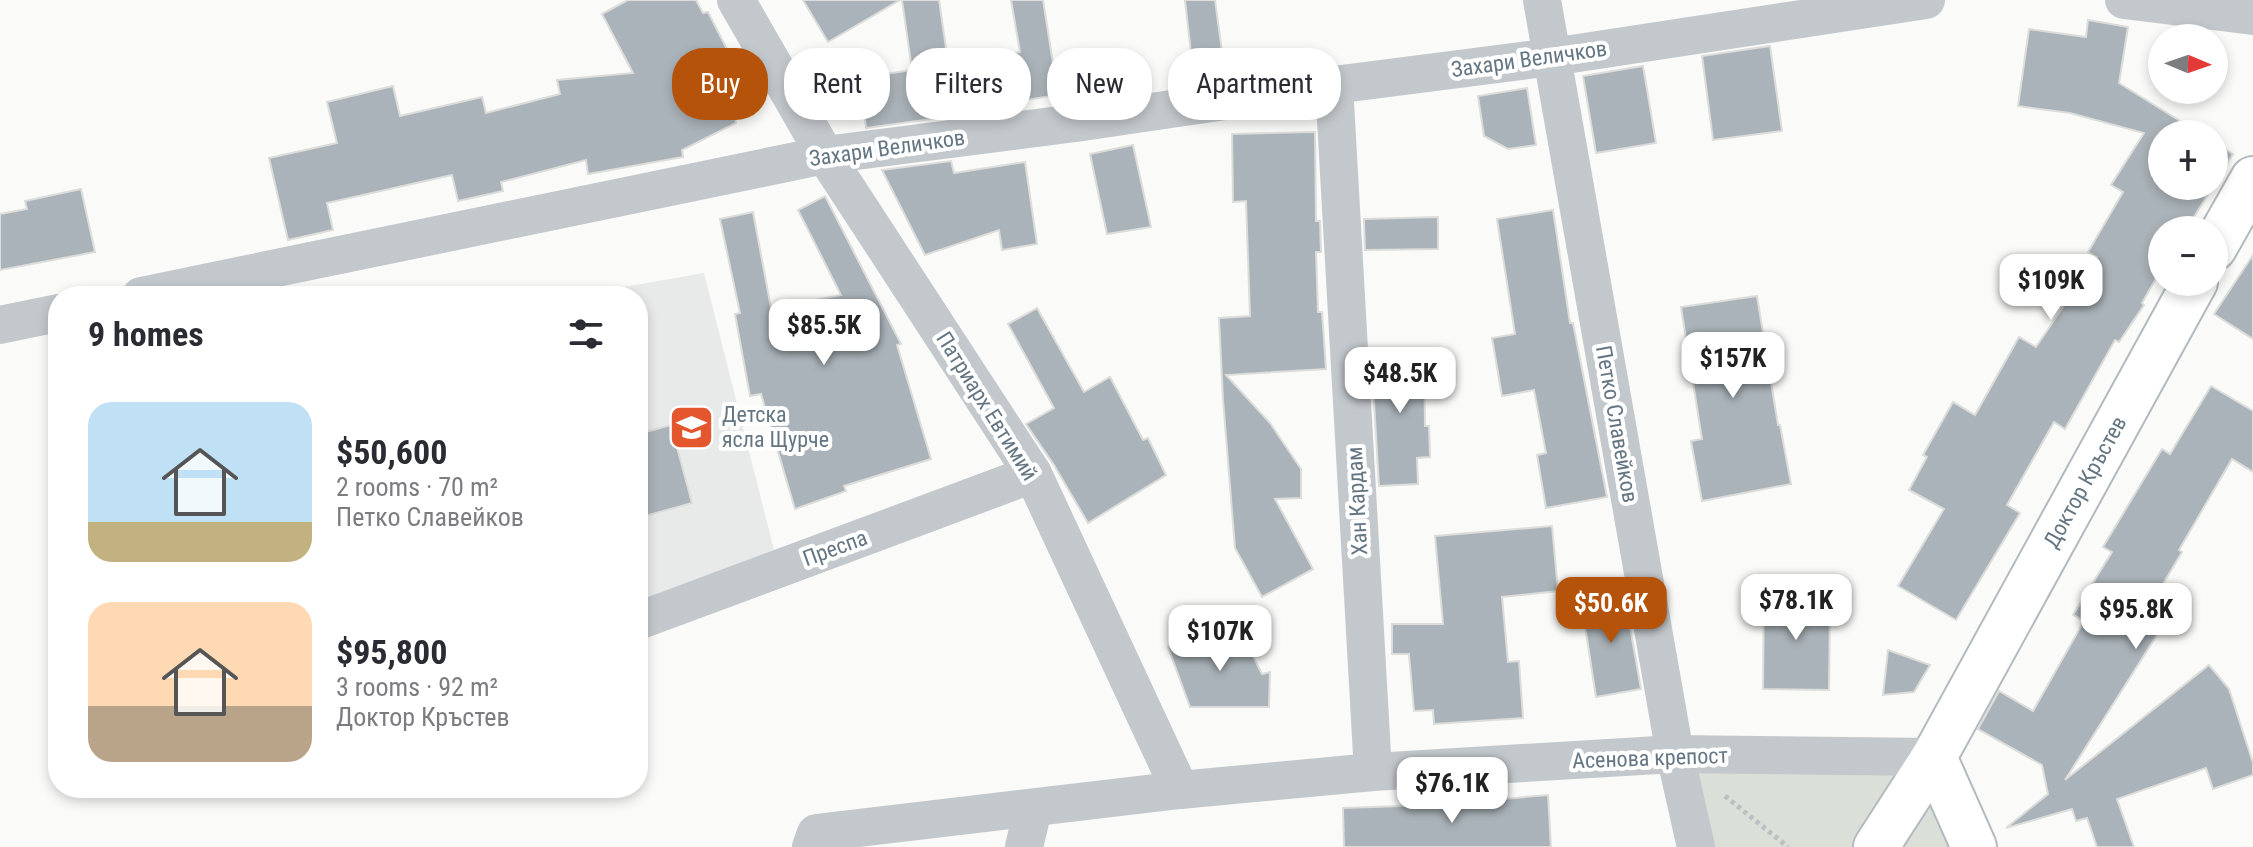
<!DOCTYPE html>
<html lang="en">
<head>
<meta charset="utf-8">
<style>
  :root { --surface:#fff; --page:#f7f7f7; --text:#2b2b33; --muted:#7c7c81; --accent:#b45309 }
  body { margin:0; font-family:"Roboto Condensed",sans-serif; background:var(--page); color:var(--text); height:100vh; display:flex; flex-direction:column; font-size:30px; white-space:nowrap }
  * { box-sizing:border-box; margin:0 }
  p { font-size:26px; color:var(--muted) }
  .icon { flex:none; width:44px; height:44px; fill:none; stroke:currentColor; stroke-width:2; stroke-linecap:round; stroke-linejoin:round }
  .map { position:relative; flex:1; overflow:hidden }
  .panel { position:absolute; left:48px; top:286px; width:600px; height:512px; display:flex; flex-direction:column; background:var(--surface); border-radius:32px; box-shadow:0 4px 12px #0003 }
  .panel>* { flex:none }
  .top-card { position:absolute; left:672px; top:48px; width:760px; height:72px; display:flex; gap:16px }
  .needle { width:52px; rotate:92deg }
  .buttons { position:absolute; left:2148px; top:24px; display:grid; gap:16px }
  .buttons a { display:grid; place-items:center; width:80px; height:80px; border-radius:50%; background:var(--surface); box-shadow:0 4px 12px #0003; font-size:40px }
  .price { position:absolute; translate:-50% -68px; padding:0 18px; border-radius:16px; background:#fff; color:#222; font-size:26px; line-height:52px; filter:drop-shadow(0 2px 4px #0008) }
  .price::after { content:''; position:absolute; left:50%; top:48px; width:24px; height:18px; margin-left:-12px; background:inherit; clip-path:polygon(0 0,100% 0,50% 100%) }
  .price.selected { background:var(--accent); color:#fff }
  ul { padding:0; list-style:none }
  li { display:flex; align-items:center; gap:24px; height:200px; padding:0 40px }
  li span { display:grid; place-items:center; flex:none; width:224px; height:160px; border-radius:24px; color:#555 }
  li>.icon { margin-inline-start:auto }
  span .icon { width:96px; height:96px; fill:#fffc; stroke-width:1 }
  li b { font-size:34px }
  h2 { display:flex; justify-content:space-between; align-items:center; height:96px; padding:0 40px; font-size:34px }
  .chip { padding:0 28px; border-radius:32px; background:var(--surface); box-shadow:0 4px 12px #0003; font-size:28px; line-height:72px }
  .chip.selected { background:var(--accent); color:#fff }
  .map>svg:first-child { display:block }
  .built { fill:#e8e9e9 }
  .green { fill:#dadfd7 }
  .building { fill:#aab3b9; stroke:#dcdcda; stroke-width:2 }
  .lines { fill:none; stroke-linecap:round; stroke-linejoin:round }
  .secondary-casing { stroke:#b3babf; stroke-width:48 }
  .path { stroke:#bbbfc2; stroke-width:5; stroke-dasharray:4 4; stroke-linecap:butt }
  .street { stroke:#c3c8cc; stroke-width:38 }
  .secondary { stroke:#fff; stroke-width:44 }
  .labels { text-anchor:middle; dominant-baseline:central; stroke-width:8; stroke-linejoin:round; paint-order:stroke }
  .street-label { font-size:22px; fill:#657683; stroke:#fff }
  .poi-label { font-size:22px; fill:#657683; stroke:#fff; text-anchor:start }
</style>
</head>
<body>
<div class="map">
<svg width="2253" height="847" viewBox="0 0 2253 847">
  <rect width="100%" height="100%" fill="#fafaf8"/>
  <path class="built" d="M704 273 776 558 638 608V296H573Z"/>
  <path class="green" d="M1675 754 1934 757 1974 847H1696Z"/>
  <g class="building">
    <path d="M628 0H696L703 13 708 12 736 67 726 71 736 123 682 150 683 157 588 174 586 160 501 182 503 191 458 201 452 175 327 203 333 230 288 240 269 158 337 143 327 102 393 86 400 116 482 97 486 113 560 94 557 80 633 73 602 14Z"/>
    <path d="M803 0H900L828 42Z"/>
    <path d="M902 0H939L948 62 1020 52 1011 0H1043L1058 95 955 111 938 115 939 118 866 128 860 78 912 70Z"/>
    <path d="M1185 0H1215L1224 66 1193 71Z"/>
    <path d="M2088 20 2128 27 2119 83 2201 134H2162V186H2213L2186 230H2162V268L2142 303 2144 305 2119 342 2115 340 2065 429 2054 422 2007 505 2020 513 1956 620 1898 586 1944 509 1909 490 1927 457 1923 455 1953 402 1975 415 2019 337 2036 347 2097 257 2088 252 2123 192 2111 185 2144 133 2070 113 2018 106 2029 29 2086 37Z"/>
    <path d="M1770 46 1782 131 1713 140 1702 56Z"/>
    <path d="M1643 66 1656 143 1596 153 1583 76Z"/>
    <path d="M1527 88 1536 145 1508 149 1484 136 1478 96Z"/>
    <path d="M1315 132 1316 221H1320L1321 252H1316L1318 312H1322L1326 369 1226 375 1270 423 1301 469V498L1275 499 1313 569 1262 597 1235 548 1223 399 1219 318 1250 316 1246 201 1233 202 1232 134Z"/>
    <path d="M2214 142 2233 154 2214 185Z"/>
    <path d="M1133 145 1151 227 1107 234 1090 154Z"/>
    <path d="M951 161 954 173 1025 162 1037 244 1002 250 999 230 925 255 882 170Z"/>
    <path d="M81 189 95 252 0 270V214L27 209 25 201Z"/>
    <path d="M825 196 901 344 897 345 931 459 844 486 846 491 795 509 761 394 750 396 735 314 740 313 720 219 753 212 771 308 841 295 798 210Z"/>
    <path d="M1553 210 1570 323H1573L1607 497 1546 508 1537 455 1546 453 1534 390 1502 396 1492 338 1515 334 1497 219Z"/>
    <path d="M1438 217V249L1365 250 1364 219Z"/>
    <path d="M2253 255V339L2214 314Z"/>
    <path d="M1757 296 1778 425H1780L1791 484 1702 501 1691 441 1702 439 1681 307Z"/>
    <path d="M1037 308 1084 392 1110 377 1143 440 1148 438 1166 475 1088 523 1054 465 1026 424 1054 408 1008 324Z"/>
    <path d="M1424 349 1425 426H1429L1430 457 1417 458 1418 484 1379 486 1371 350Z"/>
    <path d="M2211 386 2253 411V472L2232 459 2179 550 2182 552 2144 616 2162 627 2065 780 2209 665 2229 689 2253 763V775L2213 789 2206 768 2117 799 2134 847H2097L2087 818 2076 821 2072 809 2006 828 2048 794 2042 765 1978 729 1999 691 2033 711 2084 621 2073 615 2112 552 2103 547 2162 449 2170 454Z"/>
    <path d="M671 425 692 503 638 518V434Z"/>
    <path d="M1552 526 1558 591 1502 597 1508 662 1519 661 1523 718 1434 724 1433 710 1414 711 1409 654H1392V624H1443L1435 536Z"/>
    <path d="M1764 591 1817 592V608H1830L1829 690 1763 689Z"/>
    <path d="M1624 593 1641 689 1596 697 1581 600Z"/>
    <path d="M1185 638H1244L1262 674 1270 672 1269 707H1190L1168 647Z"/>
    <path d="M1888 650 1930 665 1914 692 1883 695Z"/>
    <path d="M1548 795 1551 847H1344L1343 808 1433 805Z"/>
  </g>
  <g class="lines">
    <defs>
      <g id="secondary">
        <path d="M2214 248 2253 179"/>
        <path d="M1934 757 1974 847"/>
        <path d="M1876 847 1934 757 2195 282"/>
      </g>
    </defs>
    <use href="#secondary" class="secondary-casing"/>
    <path class="path" d="M1725 796 1788 847"/>
    <g class="street">
      <path d="M736 0 825 155 1033 474 1180 790"/>
      <path d="M1542 0 1675 754 1696 847"/>
      <path d="M2124 0 2253 16"/>
      <path d="M1334 85 1373 772"/>
      <path d="M141 296 825 155 1083 122 1334 85 1552 57 1926 0"/>
      <path d="M0 325 58 313"/>
      <path d="M638 621 1033 474"/>
      <path d="M811 847 816 833 1180 790 1373 772 1675 754 1934 757"/>
      <path d="M1024 847 1033 809"/>
    </g>
    <use href="#secondary" class="secondary"/>
  </g>
  <defs>
    <symbol id="school-square" viewBox="-11 -11 22 22"><rect x="-9" y="-9" width="18" height="18" rx="4" fill="#e4572e" stroke="#fff"/><path d="M0-5L7-2L0 1L-7-2ZM-4 1L0 2.5L4 1V4Q0 6-4 4Z" fill="#fff"/></symbol>
  </defs>
  <g fill-rule="evenodd">
    <use href="#school-square" x="666" y="402" width="51" height="51"/>
  </g>
  <g class="labels">
    <g class="street-label">
      <text transform="translate(1529 59) rotate(-8)">Захари Величков</text>
      <text transform="translate(887 148) rotate(-8)">Захари Величков</text>
      <text transform="translate(987 406) rotate(58)">Патриарх Евтимий</text>
      <text transform="translate(1617 424) rotate(80)">Петко Славейков</text>
      <text transform="translate(2085 482) rotate(-61)">Доктор Кръстев</text>
      <text transform="translate(1357 501) rotate(-93)">Хан Кардам</text>
      <text transform="translate(835 548) rotate(-20)">Преспа</text>
      <text transform="translate(1650 758) rotate(-2)">Асенова крепост</text>
    </g>
    <g class="poi-label">
      <text x="722" y="414">Детска<tspan x="722" dy="25">ясла Щурче</tspan></text>
    </g>
  </g>
</svg>
<div class="buttons">
<a><svg class="needle" viewBox="-14 -14 28 28"><path d="M0-13l5 13h-10z" fill="#e53935"/><path d="M0 13l5-13h-10z" fill="#7c7c81"/></svg></a>
<a>+</a>
<a>−</a>
</div>
<b class="price" style="left:2051px;top:322px">$109K</b>
<b class="price" style="left:824px;top:367px">$85.5K</b>
<b class="price" style="left:1733px;top:400px">$157K</b>
<b class="price" style="left:1400px;top:415px">$48.5K</b>
<b class="price" style="left:1796px;top:642px">$78.1K</b>
<b class="price selected" style="left:1611px;top:645px">$50.6K</b>
<b class="price" style="left:2136px;top:651px">$95.8K</b>
<b class="price" style="left:1220px;top:673px">$107K</b>
<b class="price" style="left:1452px;top:825px">$76.1K</b>
<div class="top-card">
<a class="chip selected">Buy</a>
<a class="chip">Rent</a>
<a class="chip">Filters</a>
<a class="chip">New</a>
<a class="chip">Apartment</a>
</div>
<section class="panel">
<h2>9 homes<svg class="icon" aria-label="filters" viewBox="0 0 24 24"><path d="M4 7h16M4 17h16"/><circle cx="9" cy="7" r="2"/><circle cx="15" cy="17" r="2"/></svg></h2>
<ul>
<li><span style="background:linear-gradient(#bfe0f5 75%,#c2b280 0)"><svg class="icon" aria-label="home" viewBox="0 0 24 24"><path d="M3 11l9-7 9 7M6 9v11h12V9"/></svg></span><div><b>$50,600</b><p>2 rooms · 70 m²</p><p>Петко Славейков</p></div></li>
<li><span style="background:linear-gradient(#ffd9b3 65%,#b9a48a 0)"><svg class="icon" aria-label="home" viewBox="0 0 24 24"><path d="M3 11l9-7 9 7M6 9v11h12V9"/></svg></span><div><b>$95,800</b><p>3 rooms · 92 m²</p><p>Доктор Кръстев</p></div></li>
</ul>
</section>
</div>
</body>
</html>
